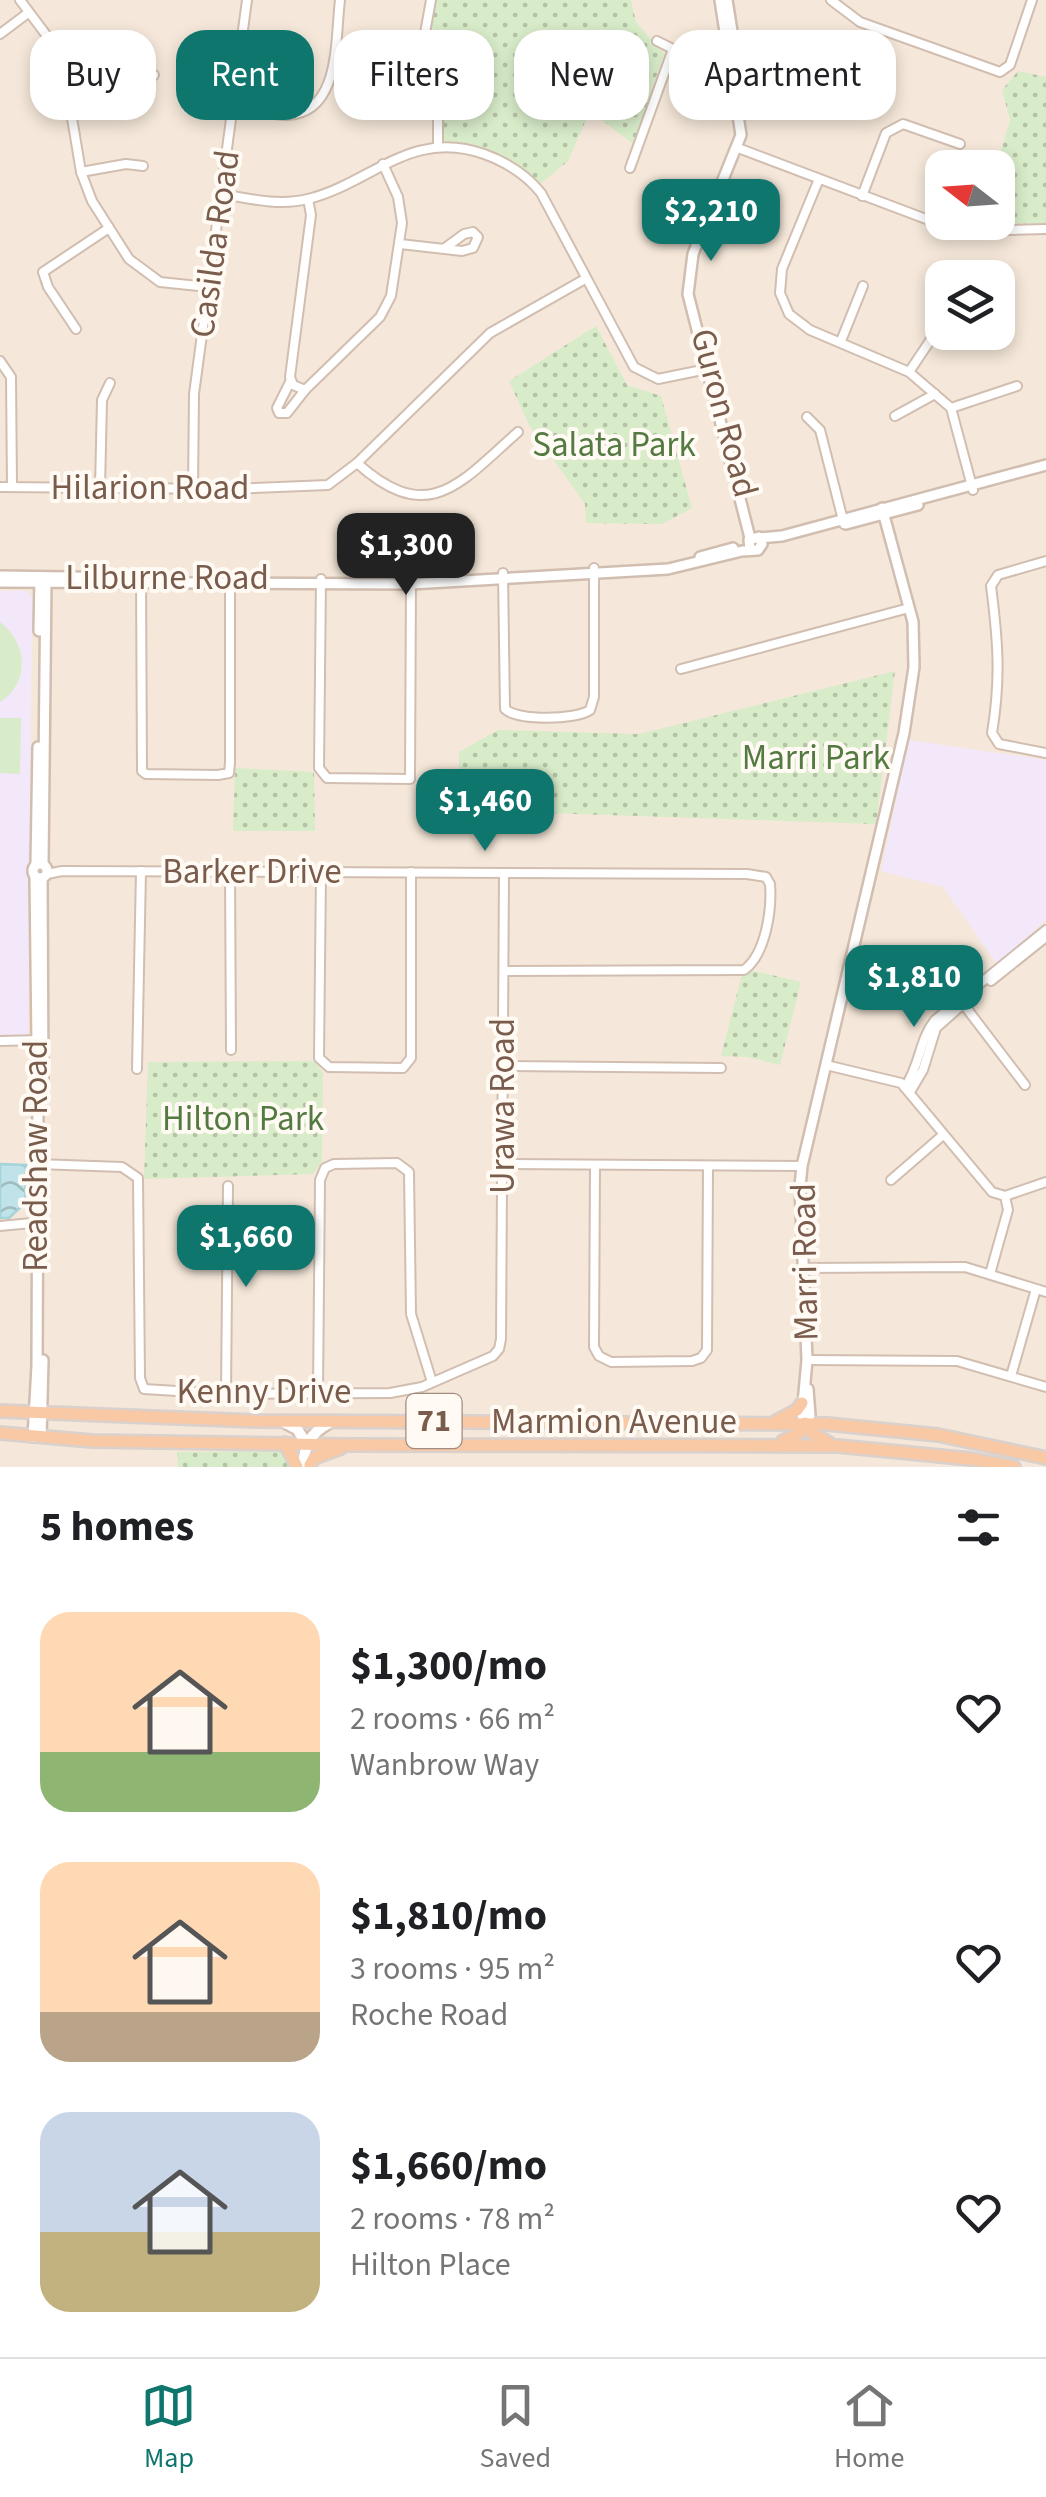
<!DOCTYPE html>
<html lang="en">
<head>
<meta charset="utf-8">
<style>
  :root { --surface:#fff; --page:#f6f6f6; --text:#202124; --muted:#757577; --line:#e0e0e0; --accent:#0f766e }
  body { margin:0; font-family:"Source Sans 3",sans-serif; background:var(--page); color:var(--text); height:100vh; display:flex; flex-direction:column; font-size:38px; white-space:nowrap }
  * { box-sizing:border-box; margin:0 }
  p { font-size:32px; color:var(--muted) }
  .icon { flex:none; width:55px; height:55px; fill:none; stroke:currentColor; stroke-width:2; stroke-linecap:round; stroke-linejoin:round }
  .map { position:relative; height:1467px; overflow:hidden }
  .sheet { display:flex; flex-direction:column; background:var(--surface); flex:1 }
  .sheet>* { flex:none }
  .top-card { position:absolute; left:30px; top:30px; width:988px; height:90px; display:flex; gap:20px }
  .needle { width:65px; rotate:287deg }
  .tools { position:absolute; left:925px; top:150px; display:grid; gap:20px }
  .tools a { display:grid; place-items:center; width:90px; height:90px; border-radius:20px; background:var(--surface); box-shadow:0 5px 15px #0003; font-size:50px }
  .price { position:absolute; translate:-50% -85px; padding:0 22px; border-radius:20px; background:var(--accent); color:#fff; font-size:32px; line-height:65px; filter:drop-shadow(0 2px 5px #0008) }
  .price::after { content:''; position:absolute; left:50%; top:60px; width:30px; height:22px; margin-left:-15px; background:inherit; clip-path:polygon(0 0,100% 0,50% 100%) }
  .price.on { background:#222; color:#fff }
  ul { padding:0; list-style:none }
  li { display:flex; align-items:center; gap:30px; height:250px; padding:0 40px }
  li span { display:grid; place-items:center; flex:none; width:280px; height:200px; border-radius:30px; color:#555 }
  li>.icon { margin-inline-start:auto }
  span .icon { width:120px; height:120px; fill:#fffc; stroke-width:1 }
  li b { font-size:42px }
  h2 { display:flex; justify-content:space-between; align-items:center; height:120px; padding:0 40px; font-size:42px }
  .chip { padding:0 35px; border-radius:30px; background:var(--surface); box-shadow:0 5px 15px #0003; font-size:35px; line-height:90px }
  .chip.on { background:var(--accent); color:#fff }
  .dock { display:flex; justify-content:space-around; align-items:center; height:140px; border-top:2px solid var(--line); background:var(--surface); font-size:28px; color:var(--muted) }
  .dock a { display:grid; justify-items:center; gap:5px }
  .dock .on { color:var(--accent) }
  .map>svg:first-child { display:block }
  .residential { fill:#f5e8da; fill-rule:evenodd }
  .education { fill:#f3e8fa }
  .green { fill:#d8ecc9 }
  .park { fill:url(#park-dots) }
  .water { fill:url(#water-waves); stroke:#a5d3da; stroke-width:2.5 }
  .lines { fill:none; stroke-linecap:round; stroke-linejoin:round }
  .minor-casing { stroke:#d1beb0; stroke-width:12 }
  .tertiary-casing { stroke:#d1beb0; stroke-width:14 }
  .secondary-casing { stroke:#d6c0b0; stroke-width:15 }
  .trunk-casing { stroke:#dad1cd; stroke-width:16 }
  .minor { stroke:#fff; stroke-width:8 }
  .tertiary { stroke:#fff; stroke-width:9 }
  .secondary { stroke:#fff; stroke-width:10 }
  .trunk { stroke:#f9c8a4; stroke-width:11 }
  .labels { text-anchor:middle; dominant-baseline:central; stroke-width:8; stroke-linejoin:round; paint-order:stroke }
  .shield { fill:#fffaf3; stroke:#a28b7f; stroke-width:2.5 }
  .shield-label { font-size:32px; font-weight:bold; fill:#7a5c4d }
  .street-label { font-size:35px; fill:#7a5c4d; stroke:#fffaf3 }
  .park-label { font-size:35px; fill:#537a41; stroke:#fffaf3 }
</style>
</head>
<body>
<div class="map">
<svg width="1046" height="1467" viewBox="0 0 1046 1467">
  <defs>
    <pattern id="park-dots" width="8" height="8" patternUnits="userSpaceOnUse" patternTransform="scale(2.5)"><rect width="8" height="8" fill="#d8ecc9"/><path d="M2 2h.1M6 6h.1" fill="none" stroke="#b4c2a5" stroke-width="1.8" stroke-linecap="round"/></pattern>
    <pattern id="water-waves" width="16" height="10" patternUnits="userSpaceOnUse" patternTransform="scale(2.5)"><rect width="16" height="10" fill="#bfe3e8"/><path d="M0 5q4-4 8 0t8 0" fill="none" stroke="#a0bbbe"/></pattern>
  </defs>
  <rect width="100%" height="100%" fill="#fdf6ec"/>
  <path class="residential" d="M0 0H1046V1467H0ZM942 168H998V222H942ZM942 278H998V332H942Z"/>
  <g class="education">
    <path d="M0 591H27L32 599 28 1035H0Z"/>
    <path d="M909 740 1046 760V920L997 964 943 887 881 871Z"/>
  </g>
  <g class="green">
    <path d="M0 622C28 643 30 683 0 702Z"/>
    <path d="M0 718H21L20 774 0 773Z"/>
  </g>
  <g class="park">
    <path d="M437 0H631L636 22 664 54 633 144 590 111 568 161 540 184C511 158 481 147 443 142 442 127 445 108 441 94 428 50 422 45 437 0Z"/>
    <path d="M1018 71 1046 77V223L980 224 998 222 996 167 1010 120 1002 90Z"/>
    <path d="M596 326 627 385 661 396 692 508 662 524 586 523 585 504 529 425 509 381Z"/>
    <path d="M895 671 876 824 458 810 459 752 498 730 639 734Z"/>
    <path d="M235 768 314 772 315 831H233Z"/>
    <path d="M750 970 801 982 780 1065 747 1057 721 1056 742 974Z"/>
    <path d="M314 1061 323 1073 322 1161 313 1174 144 1179 148 1062Z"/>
    <path d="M296 1451V1467H178L177 1452Z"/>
  </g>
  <path class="water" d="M0 1164 26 1165 25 1203 9 1218H0Z"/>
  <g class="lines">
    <defs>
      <g id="minor">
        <path d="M20 0 50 40 65 76 81 172 92 201 129 259 160 282 208 287"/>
        <path d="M431 0 421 55 438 101V146"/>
        <path d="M831 0 860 22 1000 72 1010 65 1032 0"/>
        <path d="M0 34 28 13"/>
        <path d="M657 41 673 49"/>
        <path d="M65 76 123 72 154 75"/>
        <path d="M738 76 779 73 816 87"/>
        <path d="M233 107C251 110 270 115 287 115 341 113 335 39 340 0"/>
        <path d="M738 148 934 222 975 231 1046 229"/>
        <path d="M630 168 673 49 728 35"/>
        <path d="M81 172 126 164 143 166"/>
        <path d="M819 179 782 269 780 293 789 314 810 330 909 372 951 408 973 490"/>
        <path d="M222 194C250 199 280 206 308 199 372 183 411 128 484 154 506 162 526 174 541 193L634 367 658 379 712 368"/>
        <path d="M862 196 886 133 903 124 960 144"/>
        <path d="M308 199 311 215 290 377 293 385 305 390 380 317 391 296 402 223 398 197 383 164"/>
        <path d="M400 244 462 251 473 248 478 237 473 232 464 234 445 248"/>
        <path d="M76 329 48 287 43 272 109 228"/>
        <path d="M841 341 863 286"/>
        <path d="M0 361 11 377 12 487"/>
        <path d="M909 372 942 323"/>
        <path d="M290 382 277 408 279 413H287L305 390"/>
        <path d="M951 408 1017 386"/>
        <path d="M895 416 935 394"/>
        <path d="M807 417 820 430 844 524"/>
        <path d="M357 463C429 528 461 482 518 432"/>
        <path d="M0 487 228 489 328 485 357 463 490 333 585 279"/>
        <path d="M100 488 102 400 110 383"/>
        <path d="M193 488 194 394 247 0"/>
        <path d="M1046 561 998 575 991 586C998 641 1001 678 992 733L999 744 1046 753"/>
        <path d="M503 573 505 709C517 721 576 720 590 710L594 697V568"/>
        <path d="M141 578 142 771 146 774 218 775 229 773 230 763V578"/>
        <path d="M321 579 319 768 327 778 410 779 411 578"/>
        <path d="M681 669 909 608"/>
        <path d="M230 871 231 1050"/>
        <path d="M321 872 319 1058 329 1067 403 1068 411 1058V872"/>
        <path d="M47 874 62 871 747 874 766 877 770 884C772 909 766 954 744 970L504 971"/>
        <path d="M991 981 1046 937"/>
        <path d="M961 1001 1025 1085"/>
        <path d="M0 1041 42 1040"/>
        <path d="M826 1065 901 1083 992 1192 1005 1196 1008 1210 990 1274"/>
        <path d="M502 1066 721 1068"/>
        <path d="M137 1069 141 871"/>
        <path d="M905 1087C920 1066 919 1040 935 1020L1046 930"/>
        <path d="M910 1092 923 1070 936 1028 972 996"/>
        <path d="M37 1164 122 1167 138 1178 140 1378 144 1389 226 1394 390 1393 422 1387 493 1356 499 1349 501 1339 504 873"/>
        <path d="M502 1164 802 1166"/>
        <path d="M595 1165 594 1347 599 1356 611 1362 692 1361 701 1358 707 1350 708 1167"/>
        <path d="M891 1180 943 1135"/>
        <path d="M1005 1196 1046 1182"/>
        <path d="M0 1226 42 1222"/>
        <path d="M804 1268 965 1267 1046 1292"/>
        <path d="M807 1360 957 1361 1046 1387"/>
        <path d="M1011 1376 1036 1289"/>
        <path d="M318 1392 320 1180 325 1168 334 1164 397 1163 409 1172 411 1314 432 1382"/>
        <path d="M226 1394 228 1186"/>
      </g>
      <g id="tertiary">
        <path d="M720 0 741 135 693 254 688 294 750 538"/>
        <path d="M727 0 744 106"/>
        <path d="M846 524 918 505"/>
        <path d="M760 538 782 536 1046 465"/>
        <path d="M700 557 733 548"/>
        <path d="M0 576 136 578"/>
        <path d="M0 582 411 584 668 569 742 551 758 550 762 544 759 537 749 540 750 549"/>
        <path d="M39 631 40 577"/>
        <circle cx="40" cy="871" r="7"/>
        <path d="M36 864 38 747"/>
        <path d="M43 864 46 579"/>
        <path d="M42 878 43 1084"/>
        <path d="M805 1423 802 1415 807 1360 800 1186 802 1166 904 733 914 667 913 622 882 508"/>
        <path d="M805 1423 810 1415 808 1389"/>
        <path d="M33 1437 37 1366 38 1128 35 876"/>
        <path d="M41 1437 43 1360"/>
      </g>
      <g id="secondary">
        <path d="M282 1421 297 1429 308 1446"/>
        <path d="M303 1467C304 1446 310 1433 329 1423"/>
      </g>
      <g id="trunk">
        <path d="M0 1411 255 1421 827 1424 938 1435 1046 1458"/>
        <path d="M776 1421 797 1410 802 1403"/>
        <path d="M0 1433 92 1441 349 1445 838 1446 971 1459 1014 1467"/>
        <path d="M783 1441 798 1434 805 1423 812 1433 829 1443"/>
        <path d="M285 1443 297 1467"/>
        <path d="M310 1465 314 1458 341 1448"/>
      </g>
    </defs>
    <use href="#minor" class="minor-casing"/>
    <use href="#tertiary" class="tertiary-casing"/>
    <use href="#secondary" class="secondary-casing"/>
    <use href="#trunk" class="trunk-casing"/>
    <use href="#minor" class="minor"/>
    <use href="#tertiary" class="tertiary"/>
    <use href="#secondary" class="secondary"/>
    <use href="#trunk" class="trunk"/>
  </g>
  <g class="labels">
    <rect class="shield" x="406.5" y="1394" width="55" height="54" rx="8"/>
    <g class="shield-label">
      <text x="434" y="1421">71</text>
    </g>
    <g class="street-label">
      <text transform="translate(215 244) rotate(-82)">Casilda Road</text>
      <text transform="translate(724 413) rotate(75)">Guron Road</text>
      <text x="150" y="488">Hilarion Road</text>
      <text x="167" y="578">Lilburne Road</text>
      <text x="252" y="872">Barker Drive</text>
      <text transform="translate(503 1106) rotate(-90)">Urawa Road</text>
      <text transform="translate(36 1156) rotate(-90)">Readshaw Road</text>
      <text transform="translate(805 1262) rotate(-91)">Marri Road</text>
      <text x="264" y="1392">Kenny Drive</text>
      <text x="614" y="1422">Marmion Avenue</text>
    </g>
    <g class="park-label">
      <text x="614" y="445">Salata Park</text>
      <text x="816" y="758">Marri Park</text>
      <text x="243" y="1119">Hilton Park</text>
    </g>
  </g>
</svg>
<div class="tools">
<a><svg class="needle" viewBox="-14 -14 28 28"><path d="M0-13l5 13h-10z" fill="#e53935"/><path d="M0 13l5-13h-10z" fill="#757577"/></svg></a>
<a><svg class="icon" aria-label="layers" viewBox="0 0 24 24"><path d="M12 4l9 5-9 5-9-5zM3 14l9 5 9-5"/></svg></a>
</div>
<b class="price" style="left:711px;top:264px">$2,210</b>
<b class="price on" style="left:406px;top:598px">$1,300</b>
<b class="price" style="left:485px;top:854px">$1,460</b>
<b class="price" style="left:914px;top:1030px">$1,810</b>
<b class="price" style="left:246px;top:1290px">$1,660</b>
<div class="top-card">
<a class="chip">Buy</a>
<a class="chip on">Rent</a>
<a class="chip">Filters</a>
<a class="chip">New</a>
<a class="chip">Apartment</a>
</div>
</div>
<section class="sheet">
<h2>5 homes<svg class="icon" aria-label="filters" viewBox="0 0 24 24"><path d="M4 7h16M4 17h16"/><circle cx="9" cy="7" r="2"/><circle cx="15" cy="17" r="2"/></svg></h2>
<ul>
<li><span style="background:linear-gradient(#ffd9b3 70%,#8fb573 0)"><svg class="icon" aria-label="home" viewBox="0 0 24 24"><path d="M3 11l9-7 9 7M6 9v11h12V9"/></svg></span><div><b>$1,300/mo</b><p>2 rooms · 66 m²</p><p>Wanbrow Way</p></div><svg class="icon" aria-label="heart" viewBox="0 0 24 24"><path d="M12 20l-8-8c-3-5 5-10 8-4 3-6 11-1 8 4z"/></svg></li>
<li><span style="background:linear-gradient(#ffd9b3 75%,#b9a48a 0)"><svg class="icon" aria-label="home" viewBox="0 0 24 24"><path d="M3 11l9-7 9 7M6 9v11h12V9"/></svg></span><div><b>$1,810/mo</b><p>3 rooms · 95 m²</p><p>Roche Road</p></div><svg class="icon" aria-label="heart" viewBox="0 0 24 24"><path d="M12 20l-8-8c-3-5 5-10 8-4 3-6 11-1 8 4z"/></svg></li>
<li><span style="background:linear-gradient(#c9d6e8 60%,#c2b280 0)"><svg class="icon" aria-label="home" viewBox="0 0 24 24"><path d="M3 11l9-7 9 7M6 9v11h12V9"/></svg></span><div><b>$1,660/mo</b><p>2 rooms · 78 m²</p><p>Hilton Place</p></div><svg class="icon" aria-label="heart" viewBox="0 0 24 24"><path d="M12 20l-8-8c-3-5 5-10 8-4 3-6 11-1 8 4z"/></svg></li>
</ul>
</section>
<nav class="dock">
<a class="on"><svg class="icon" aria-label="map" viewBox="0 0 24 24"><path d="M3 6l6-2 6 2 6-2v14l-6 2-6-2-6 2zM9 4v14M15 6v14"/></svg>Map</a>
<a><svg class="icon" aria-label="saved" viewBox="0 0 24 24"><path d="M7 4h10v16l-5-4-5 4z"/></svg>Saved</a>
<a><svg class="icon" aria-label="home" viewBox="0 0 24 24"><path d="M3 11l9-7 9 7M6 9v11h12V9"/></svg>Home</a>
</nav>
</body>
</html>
